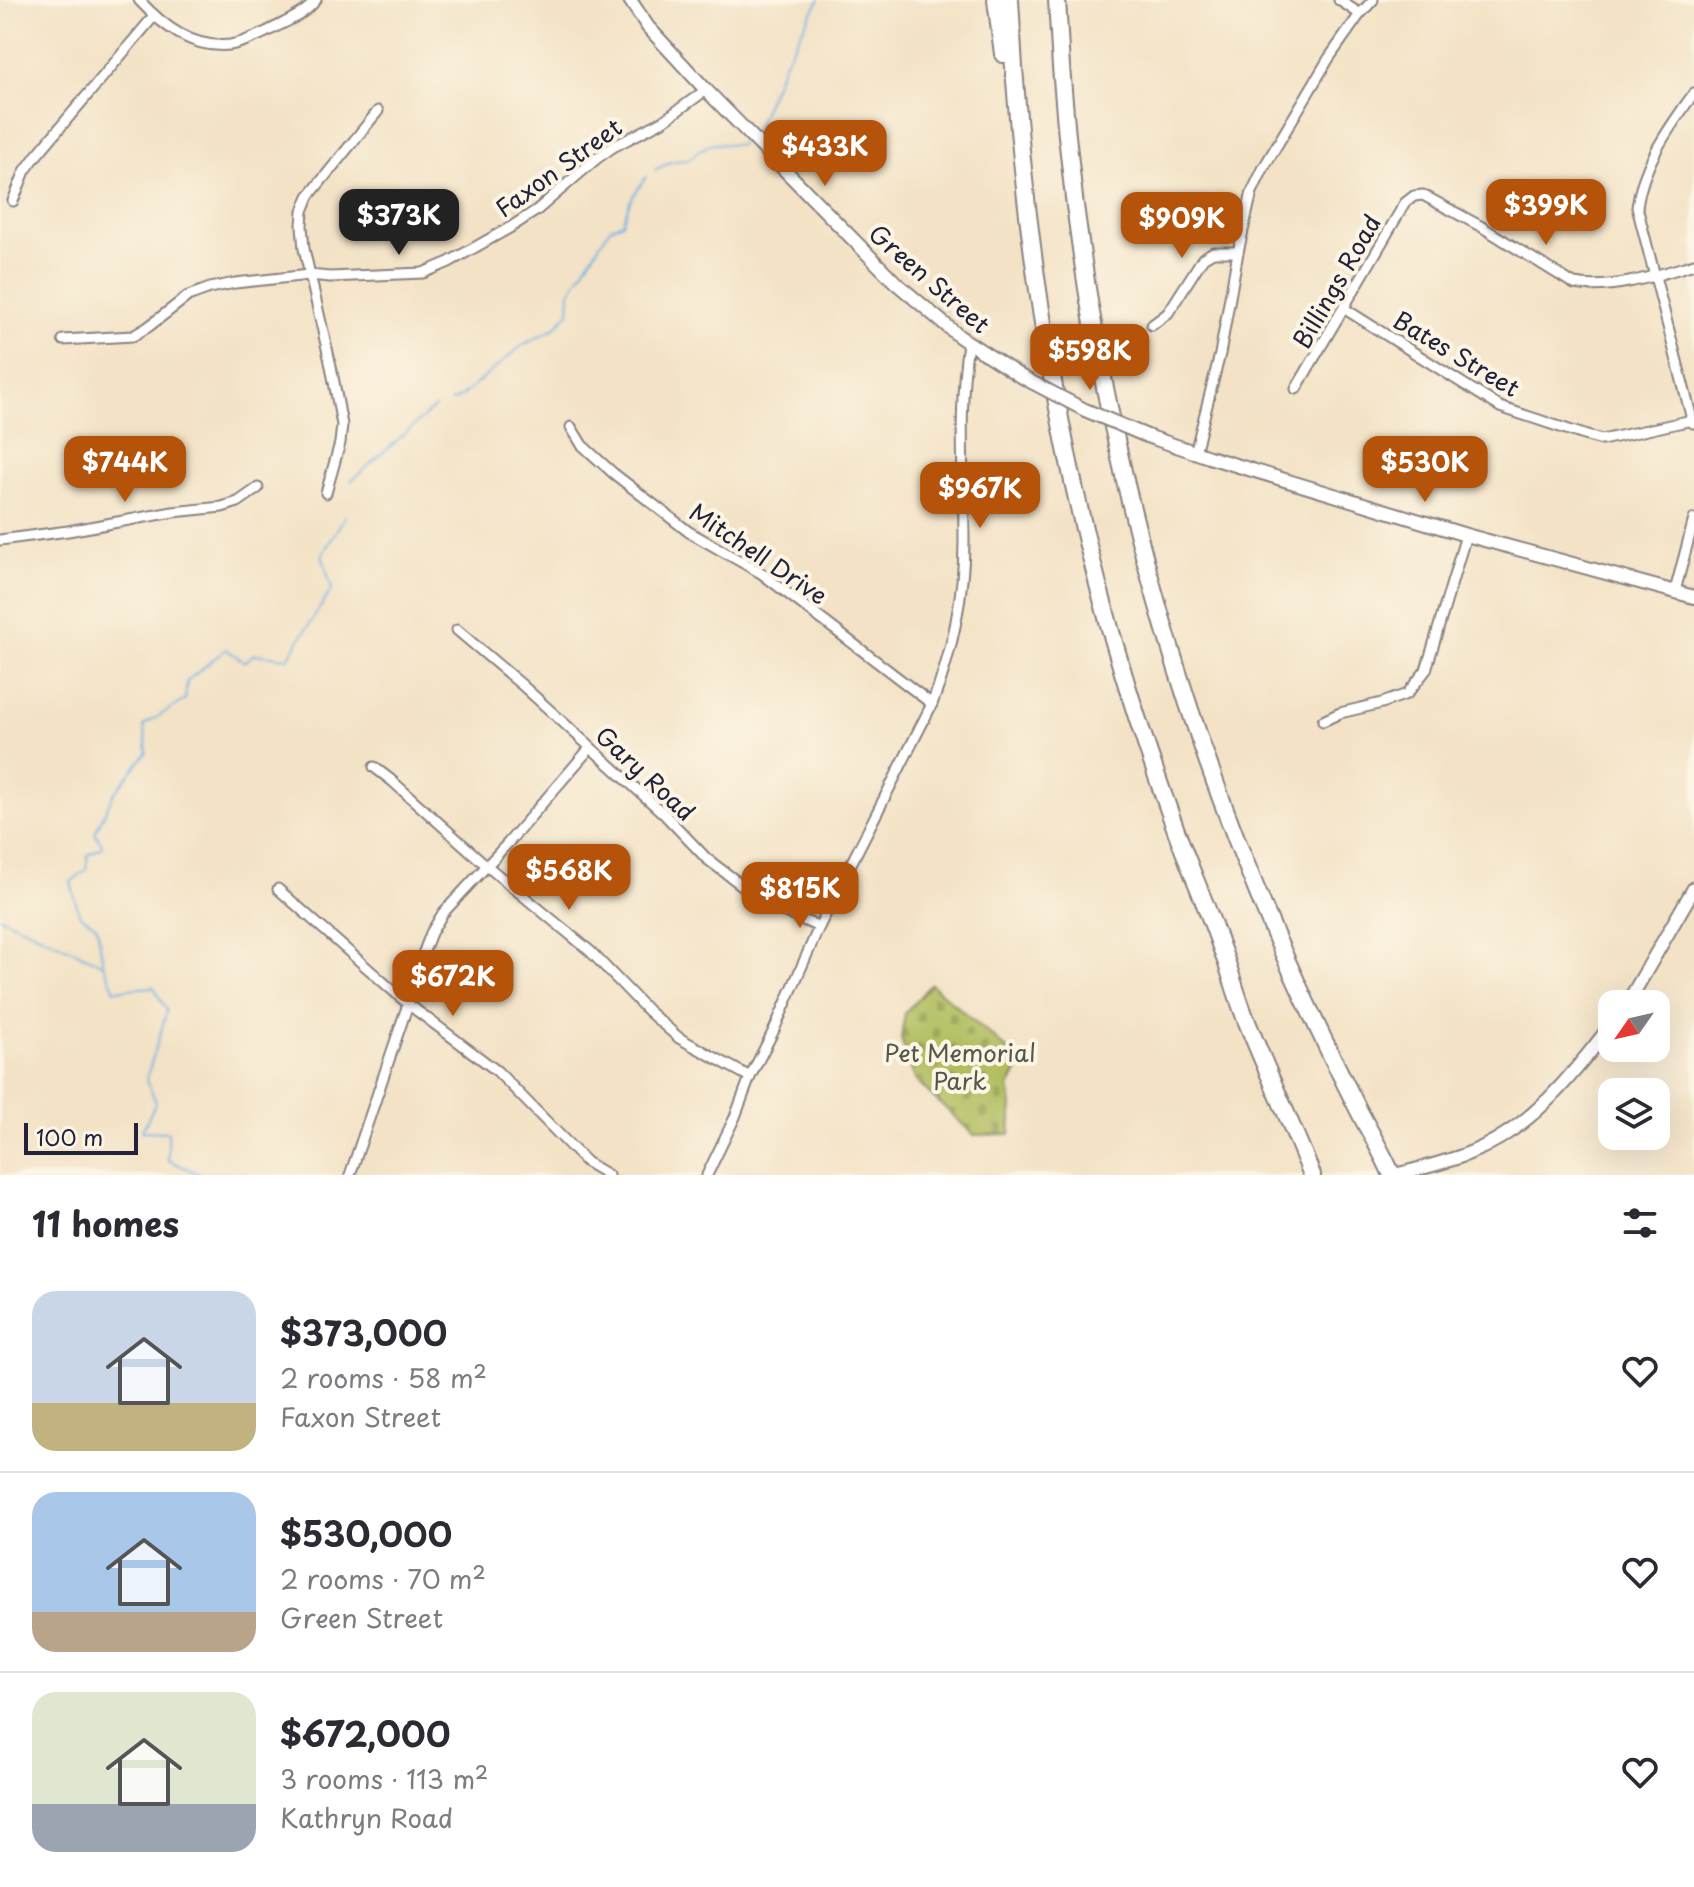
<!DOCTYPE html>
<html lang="en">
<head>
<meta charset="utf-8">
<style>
  :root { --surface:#fff; --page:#f7f7f7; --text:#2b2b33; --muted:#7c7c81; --line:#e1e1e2; --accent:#b45309 }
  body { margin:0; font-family:"Playpen Sans",sans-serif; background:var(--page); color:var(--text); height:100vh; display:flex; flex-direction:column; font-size:30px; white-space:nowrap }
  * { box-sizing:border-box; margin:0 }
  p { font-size:26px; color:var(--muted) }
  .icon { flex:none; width:44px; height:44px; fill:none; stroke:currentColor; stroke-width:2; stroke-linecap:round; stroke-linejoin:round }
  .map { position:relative; height:1175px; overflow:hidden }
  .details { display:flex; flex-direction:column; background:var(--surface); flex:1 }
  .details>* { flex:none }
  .needle { width:52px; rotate:236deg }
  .tools { position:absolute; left:1598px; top:990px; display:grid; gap:16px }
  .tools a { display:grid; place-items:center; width:72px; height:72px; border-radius:16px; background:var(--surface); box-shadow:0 8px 32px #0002; font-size:40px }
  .scale { position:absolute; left:24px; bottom:20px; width:114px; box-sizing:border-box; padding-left:8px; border:4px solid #22223b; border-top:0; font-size:22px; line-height:28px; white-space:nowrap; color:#22223b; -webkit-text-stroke:6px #fcf5e5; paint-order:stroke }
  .price { position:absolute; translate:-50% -68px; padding:0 18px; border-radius:16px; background:var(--accent); color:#fff; font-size:26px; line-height:52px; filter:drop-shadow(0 2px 4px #0008) }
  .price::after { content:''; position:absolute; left:50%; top:48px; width:24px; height:18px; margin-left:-12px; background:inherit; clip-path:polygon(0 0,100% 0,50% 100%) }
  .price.selected { background:#222; color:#fff }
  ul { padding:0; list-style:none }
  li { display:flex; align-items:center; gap:24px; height:200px; padding:0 32px }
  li+li { border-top:2px solid var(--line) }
  li span { display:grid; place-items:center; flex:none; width:224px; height:160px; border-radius:24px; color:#555 }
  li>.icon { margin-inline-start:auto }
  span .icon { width:96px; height:96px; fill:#fffc; stroke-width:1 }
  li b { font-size:34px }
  h2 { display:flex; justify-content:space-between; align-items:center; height:96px; padding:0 32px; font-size:34px }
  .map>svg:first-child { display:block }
  .cemetery { fill:url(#cemetery-stones); stroke:#6a704d; stroke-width:2 }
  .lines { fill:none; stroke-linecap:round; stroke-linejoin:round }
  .stream { stroke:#6cb1e2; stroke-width:2 }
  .street-casing { stroke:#8a8280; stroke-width:13 }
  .secondary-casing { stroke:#8a8280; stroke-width:16 }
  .highway-casing { stroke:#8a8280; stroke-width:20 }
  .street { stroke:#fff; stroke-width:9 }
  .secondary { stroke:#fff; stroke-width:12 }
  .highway { stroke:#fff; stroke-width:16 }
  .secondary-bridge-casing { stroke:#8a8280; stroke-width:16; stroke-linecap:butt }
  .secondary-bridge { stroke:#fff; stroke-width:12 }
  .labels { text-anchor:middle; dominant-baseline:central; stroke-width:8; stroke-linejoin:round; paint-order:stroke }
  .street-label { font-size:24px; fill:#22223b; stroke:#fcf5e5 }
  .park-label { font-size:24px; fill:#545848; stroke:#fcf5e5 }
</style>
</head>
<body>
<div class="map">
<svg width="1694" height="1175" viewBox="0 0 1694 1175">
  <defs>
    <pattern id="cemetery-stones" width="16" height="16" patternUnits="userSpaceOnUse" patternTransform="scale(2)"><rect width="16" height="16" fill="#b1bd5f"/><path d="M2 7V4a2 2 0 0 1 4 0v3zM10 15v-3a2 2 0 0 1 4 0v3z" fill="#98a253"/></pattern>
  </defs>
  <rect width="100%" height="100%" fill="#fcf5e5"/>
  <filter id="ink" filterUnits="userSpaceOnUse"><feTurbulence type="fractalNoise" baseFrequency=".0125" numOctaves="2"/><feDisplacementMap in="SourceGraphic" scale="16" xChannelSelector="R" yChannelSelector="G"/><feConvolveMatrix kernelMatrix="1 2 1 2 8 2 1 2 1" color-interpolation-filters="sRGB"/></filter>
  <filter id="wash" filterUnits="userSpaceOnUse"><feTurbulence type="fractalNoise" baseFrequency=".006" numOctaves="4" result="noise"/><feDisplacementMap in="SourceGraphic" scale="32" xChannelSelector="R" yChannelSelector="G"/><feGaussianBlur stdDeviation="1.8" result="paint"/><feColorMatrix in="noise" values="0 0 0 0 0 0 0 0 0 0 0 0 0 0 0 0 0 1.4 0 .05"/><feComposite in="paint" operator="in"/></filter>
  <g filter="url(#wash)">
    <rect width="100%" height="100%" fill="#f3e2c5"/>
    <path class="cemetery" d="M931 984 1022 1062 1009 1087 1012 1105 1010 1134 974 1135 915 1080 901 1039 905 1013Z"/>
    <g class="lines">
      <g class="stream">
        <path d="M754 132 786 59 819 0"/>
        <path d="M655 170 673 161 688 160 698 151 712 144 740 145 742 141"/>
        <path d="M451 402 458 399 523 345 555 328 569 312 570 292 610 228 622 223 631 199 646 177"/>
        <path d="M351 481 435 407"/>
        <path d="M0 917 103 964 115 990 154 987 167 1011 146 1080 156 1102 142 1131 168 1132V1160L202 1175"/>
        <path d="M103 964 97 926 79 914 71 882 86 870 88 855 103 847 95 833 113 795 147 752 144 725 185 700 187 681 226 649 245 662 254 654 288 658 332 589 322 555 345 516"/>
      </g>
    </g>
  </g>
  <g filter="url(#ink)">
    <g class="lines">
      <defs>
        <g id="street">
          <path d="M139 0C163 26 192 49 230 45 244 43 257 36 270 30 287 21 304 15 316 0"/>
          <path d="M1339 0 1360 14"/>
          <path d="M13 201 25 171 36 156 154 16"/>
          <path d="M1345 309 1500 407 1587 436 1602 440 1692 420"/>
          <path d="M1152 325 1168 313 1203 258 1213 252H1238"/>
          <path d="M63 340 133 336 148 327 188 296 210 288 235 283 309 275 330 277 423 273 449 262 511 227 537 210 596 159 613 147 663 121 706 90"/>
          <path d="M1296 389 1405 203 1414 196 1423 195 1482 227 1574 284C1612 291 1658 275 1694 264"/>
          <path d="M1693 423 1637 207C1643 163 1669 128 1694 93"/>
          <path d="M571 427 582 445 613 473 689 532 761 573 932 704"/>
          <path d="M1195 453 1220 354 1238 252 1252 192 1264 167 1329 58 1360 14 1373 0"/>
          <path d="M326 493 340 443 342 425 331 366 304 249 302 226 303 211 309 196 378 111"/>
          <path d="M0 540 68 531 173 512 222 507 238 502 258 488"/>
          <path d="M1675 591 1694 519"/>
          <path d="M457 630 522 685 664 814 707 859 755 895 785 912 819 927"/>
          <path d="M1323 721 1340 713 1382 703 1407 694 1426 670 1466 535"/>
          <path d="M374 767 391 780 487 866 590 951 648 1011 679 1038 750 1077"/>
          <path d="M278 889 408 1004 497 1071 586 1162 608 1175"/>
          <path d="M350 1175 408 1004 415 975 431 933 443 913 508 843 590 748"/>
          <path d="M707 1175 735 1117 750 1077 774 1030 819 927 932 704C952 654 964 595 964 541 964 475 958 409 968 343"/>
        </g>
        <g id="secondary">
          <path d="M630 0 648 27 706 90 896 283 960 337 1020 376"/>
          <path d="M1147 436 1209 457 1466 535 1694 597"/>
          <path d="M1627 1004 1694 888"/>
          <path d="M1395 1175C1419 1169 1444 1163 1467 1154 1530 1130 1572 1076 1612 1024"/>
        </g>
        <g id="highway">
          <path d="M996 0 1003 54"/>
          <path d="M1010 0C1021 229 1057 456 1124 676 1140 728 1158 781 1177 833 1191 871 1208 909 1221 947 1230 970 1236 994 1245 1017 1266 1070 1291 1122 1312 1175"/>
          <path d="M1057 0C1072 323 1150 645 1278 941 1303 998 1330 1054 1358 1109 1369 1131 1382 1152 1392 1175"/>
        </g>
      </defs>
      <use href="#street" class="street-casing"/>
      <use href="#secondary" class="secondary-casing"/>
      <use href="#highway" class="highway-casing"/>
      <use href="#street" class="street"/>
      <use href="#secondary" class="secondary"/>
      <use href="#highway" class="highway"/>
      <defs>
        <path id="secondary-bridge" d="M1020 376 1085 410 1147 436"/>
      </defs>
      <use href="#secondary-bridge" class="secondary-bridge-casing"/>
      <use href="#secondary-bridge" class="secondary-bridge"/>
    </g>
  </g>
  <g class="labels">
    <g class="street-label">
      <text transform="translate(558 167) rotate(-36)">Faxon Street</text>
      <text transform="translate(930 278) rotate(41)">Green Street</text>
      <text transform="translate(1336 281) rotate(-60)">Billings Road</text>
      <text transform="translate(1457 353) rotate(31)">Bates Street</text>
      <text transform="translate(759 553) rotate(34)">Mitchell Drive</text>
      <text transform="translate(646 773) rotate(43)">Gary Road</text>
    </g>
    <g class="park-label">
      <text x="960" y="1052">Pet Memorial<tspan x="960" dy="28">Park</tspan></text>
    </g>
  </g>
</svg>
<div class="tools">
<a><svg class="needle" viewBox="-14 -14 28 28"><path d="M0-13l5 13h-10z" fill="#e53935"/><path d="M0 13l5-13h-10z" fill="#7c7c81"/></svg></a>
<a><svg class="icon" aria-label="layers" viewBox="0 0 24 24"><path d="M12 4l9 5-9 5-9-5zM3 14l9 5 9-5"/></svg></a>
</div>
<div class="scale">100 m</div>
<b class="price" style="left:825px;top:188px">$433K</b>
<b class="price" style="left:1546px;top:247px">$399K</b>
<b class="price selected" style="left:399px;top:257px">$373K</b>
<b class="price" style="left:1182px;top:260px">$909K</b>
<b class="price" style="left:1090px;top:392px">$598K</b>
<b class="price" style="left:125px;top:504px">$744K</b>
<b class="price" style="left:1425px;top:504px">$530K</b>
<b class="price" style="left:980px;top:530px">$967K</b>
<b class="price" style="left:569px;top:912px">$568K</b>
<b class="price" style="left:800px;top:930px">$815K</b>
<b class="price" style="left:453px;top:1018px">$672K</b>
</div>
<section class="details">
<h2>11 homes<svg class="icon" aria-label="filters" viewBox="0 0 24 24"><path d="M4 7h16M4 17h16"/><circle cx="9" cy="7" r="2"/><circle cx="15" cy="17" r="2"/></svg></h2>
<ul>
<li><span style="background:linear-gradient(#c9d6e8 70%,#c2b280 0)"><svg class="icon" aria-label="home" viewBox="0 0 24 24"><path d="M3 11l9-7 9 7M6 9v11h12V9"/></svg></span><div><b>$373,000</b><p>2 rooms · 58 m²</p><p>Faxon Street</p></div><svg class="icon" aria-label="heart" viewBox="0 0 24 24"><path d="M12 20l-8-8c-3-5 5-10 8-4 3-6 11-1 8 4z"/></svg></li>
<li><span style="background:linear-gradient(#a9c7e8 75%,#b9a48a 0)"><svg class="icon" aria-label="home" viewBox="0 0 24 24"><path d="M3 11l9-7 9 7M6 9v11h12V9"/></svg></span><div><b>$530,000</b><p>2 rooms · 70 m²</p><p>Green Street</p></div><svg class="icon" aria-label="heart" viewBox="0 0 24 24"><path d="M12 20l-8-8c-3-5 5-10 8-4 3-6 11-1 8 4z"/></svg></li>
<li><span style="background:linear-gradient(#dfe7d0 70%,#9aa5b1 0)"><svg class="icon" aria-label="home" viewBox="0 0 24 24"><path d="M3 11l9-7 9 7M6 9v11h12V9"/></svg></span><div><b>$672,000</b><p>3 rooms · 113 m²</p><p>Kathryn Road</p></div><svg class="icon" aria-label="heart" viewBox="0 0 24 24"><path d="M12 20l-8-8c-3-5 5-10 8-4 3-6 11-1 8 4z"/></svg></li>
</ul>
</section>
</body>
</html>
